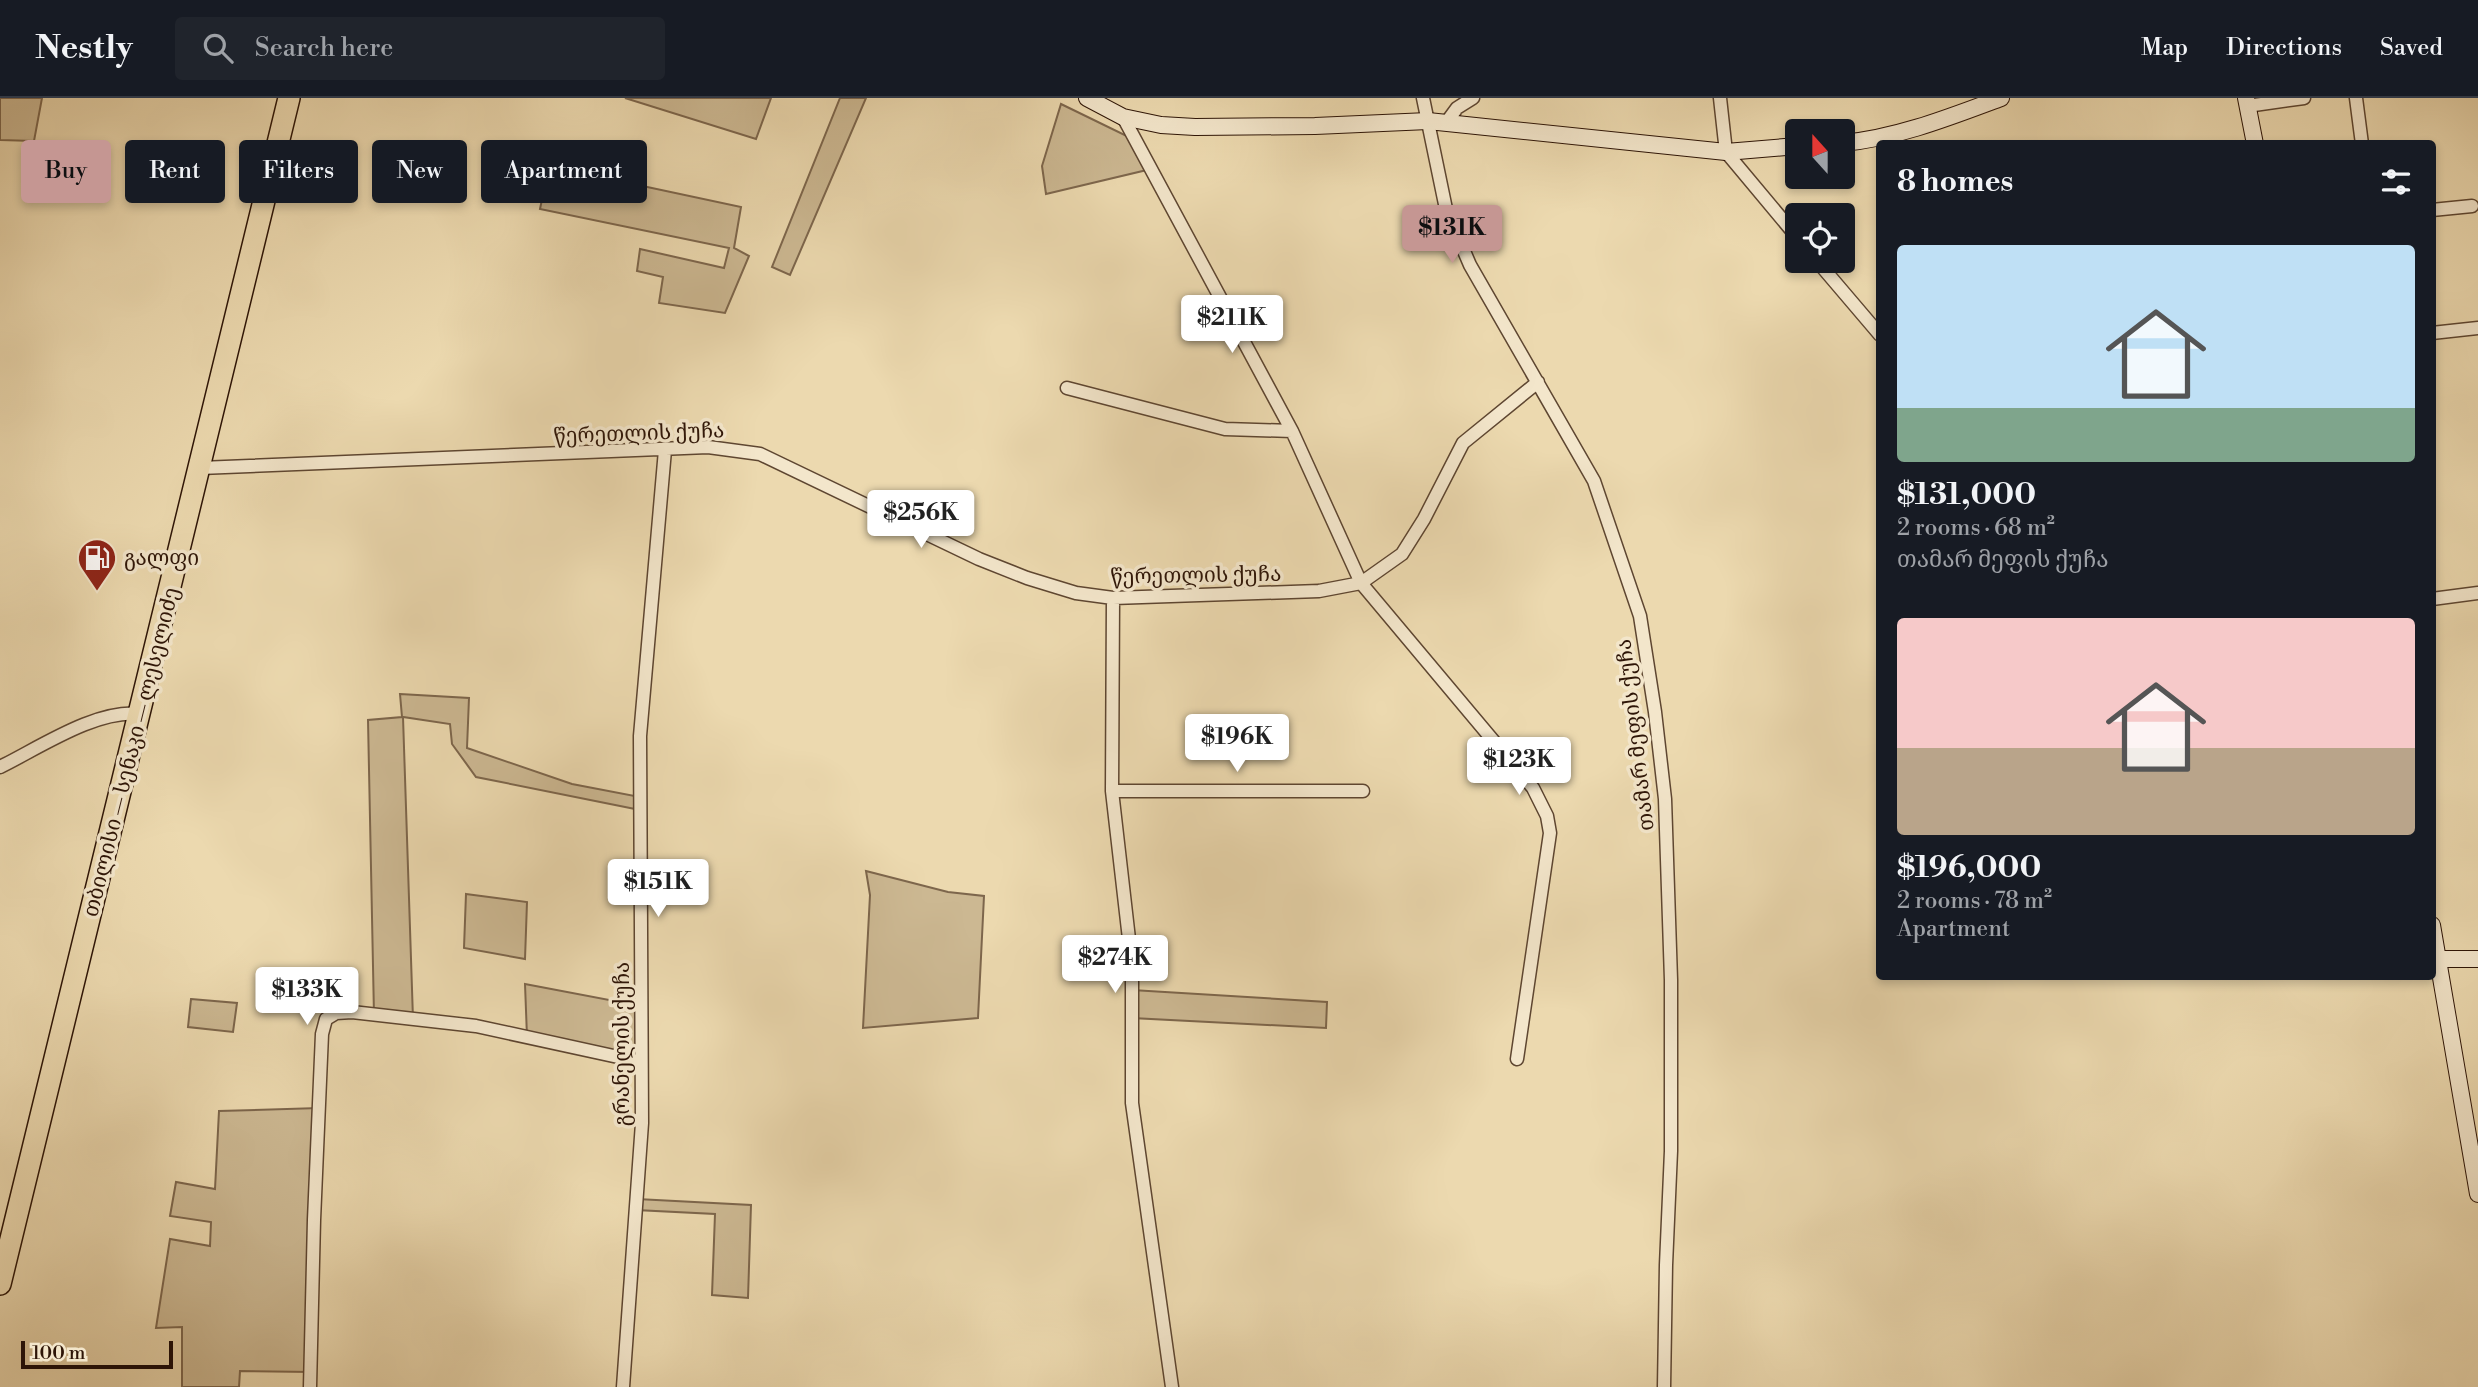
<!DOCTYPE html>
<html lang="en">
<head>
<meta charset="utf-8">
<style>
  :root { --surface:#171b24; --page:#20242c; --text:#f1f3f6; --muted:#9ea1a6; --line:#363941; --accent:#c59692 }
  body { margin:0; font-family:"Libre Bodoni","Noto Serif Georgian",serif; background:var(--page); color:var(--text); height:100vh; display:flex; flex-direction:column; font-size:26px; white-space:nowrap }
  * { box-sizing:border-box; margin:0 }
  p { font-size:23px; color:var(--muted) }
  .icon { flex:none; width:38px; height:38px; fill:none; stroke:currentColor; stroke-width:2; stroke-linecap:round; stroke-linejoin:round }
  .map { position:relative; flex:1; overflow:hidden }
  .side { position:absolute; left:1876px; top:42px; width:560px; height:840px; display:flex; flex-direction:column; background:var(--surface); border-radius:7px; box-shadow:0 4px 10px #0003 }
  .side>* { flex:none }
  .top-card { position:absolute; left:21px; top:42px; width:665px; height:63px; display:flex; gap:14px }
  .needle { width:46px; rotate:339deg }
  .tools { position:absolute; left:1785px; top:21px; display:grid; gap:14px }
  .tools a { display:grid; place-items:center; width:70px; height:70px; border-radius:7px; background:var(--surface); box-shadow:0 4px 10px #0003; font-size:35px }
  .scale { position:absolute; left:21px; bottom:18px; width:152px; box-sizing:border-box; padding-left:7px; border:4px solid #2e1507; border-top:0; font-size:19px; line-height:24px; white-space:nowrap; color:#2e1507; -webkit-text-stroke:5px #f3e6cb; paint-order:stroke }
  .price { position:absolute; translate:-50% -60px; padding:0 16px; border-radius:7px; background:#fff; color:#222; font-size:23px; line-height:46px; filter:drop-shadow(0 2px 4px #0008) }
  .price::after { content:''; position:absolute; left:50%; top:42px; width:21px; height:16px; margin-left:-10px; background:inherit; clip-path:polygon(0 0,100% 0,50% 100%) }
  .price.on { background:var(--accent); color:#111 }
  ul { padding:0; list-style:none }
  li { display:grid; align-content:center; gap:14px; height:371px; padding:0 21px }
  li span { display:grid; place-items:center; height:217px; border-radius:7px; color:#555 }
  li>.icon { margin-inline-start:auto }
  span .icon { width:126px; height:126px; fill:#fffc; stroke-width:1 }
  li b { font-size:30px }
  h2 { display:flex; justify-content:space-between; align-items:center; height:84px; padding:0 21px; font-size:30px }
  .chip { padding:0 24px; border-radius:7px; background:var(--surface); box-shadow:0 4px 10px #0003; font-size:24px; line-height:63px }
  .chip.on { background:var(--accent); color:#111 }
  header { display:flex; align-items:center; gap:42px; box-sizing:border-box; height:98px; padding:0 35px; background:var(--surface); border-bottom:2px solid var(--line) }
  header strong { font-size:33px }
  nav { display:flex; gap:38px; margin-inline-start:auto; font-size:24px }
  .search { width:490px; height:63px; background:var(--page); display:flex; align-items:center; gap:18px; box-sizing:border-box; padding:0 24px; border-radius:7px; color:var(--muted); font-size:26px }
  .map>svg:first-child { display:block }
  .green { fill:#ccb892; stroke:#7d664c; stroke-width:2 }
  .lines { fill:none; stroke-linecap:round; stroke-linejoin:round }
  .street-casing { stroke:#5e4631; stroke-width:15 }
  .secondary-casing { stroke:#2e1507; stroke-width:18 }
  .highway-casing { stroke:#2e1507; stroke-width:24 }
  .street { stroke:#f3e6cb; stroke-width:12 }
  .secondary { stroke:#f3e6cb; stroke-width:16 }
  .highway { stroke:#ecd9af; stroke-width:21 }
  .labels { text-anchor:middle; stroke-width:7; stroke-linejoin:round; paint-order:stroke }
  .street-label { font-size:21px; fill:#2e1507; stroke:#f3e6cb }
  .poi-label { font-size:21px; fill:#2e1507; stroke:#f3e6cb; text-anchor:start }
</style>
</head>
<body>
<header>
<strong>Nestly</strong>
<div class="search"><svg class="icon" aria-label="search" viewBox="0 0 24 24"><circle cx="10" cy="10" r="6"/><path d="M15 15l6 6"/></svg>Search here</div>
<nav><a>Map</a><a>Directions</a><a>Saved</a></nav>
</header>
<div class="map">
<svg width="2478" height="1289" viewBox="0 0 2478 1289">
  <rect width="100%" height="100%" fill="#ecd9af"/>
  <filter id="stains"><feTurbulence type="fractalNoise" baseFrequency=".00286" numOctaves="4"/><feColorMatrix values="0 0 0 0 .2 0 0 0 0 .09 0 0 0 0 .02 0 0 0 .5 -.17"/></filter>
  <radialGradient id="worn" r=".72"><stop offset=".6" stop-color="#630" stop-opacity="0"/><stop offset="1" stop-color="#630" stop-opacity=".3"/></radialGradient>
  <path class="green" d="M0,0H42L34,43L0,42Z
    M625,0H771L756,41Z
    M840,0H866L790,177L772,169Z
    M1061,6L1135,42L1151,71L1046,96L1042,68Z
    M549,68L741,109L734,150L749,158L725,215L659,205L663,179L637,173L640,151L724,170L729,150L540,111Z
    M400,596L469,600L467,650L572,686L640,699V712L476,679L452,646L450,626L403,619L413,921L374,917L368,622L402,619Z
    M866,773L948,794L984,798L978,920L863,930L870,797Z
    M466,796L527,804L525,861L464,850Z
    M525,886L641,908V964L527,939Z
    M1132,892L1327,904L1326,930L1132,920Z
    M191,901L237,905L233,934L188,929Z
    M319,1010L311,1274L240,1273L239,1289H182V1229L156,1230L170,1141L210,1148L211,1124L170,1118L176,1084L215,1091L219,1013Z
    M637,1101L751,1107L748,1200L712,1197L715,1116L636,1112Z"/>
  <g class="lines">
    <g class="street-casing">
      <path id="street" d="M1423,0L1446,111L1470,167L1594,383L1640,518L1655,614L1665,701L1671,882V1053L1666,1167L1664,1289
        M1720,0L1726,54L1797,139
        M2356,0L2362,46
        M2247,8L2304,0
        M1123,19L1292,333L1361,485L1533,690L1547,718L1550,735L1517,961
        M1446,25L1457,10L1473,0
        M2432,112L2472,108
        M1817,163L1880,237
        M2432,235L2478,230
        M1067,290L1225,331L1292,333
        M200,370L708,349L760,356L979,461L1027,480L1076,495L1113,500L1319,493L1361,485L1402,456L1424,421L1463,345L1538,284
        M1113,500L1112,693L1132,867V1005L1172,1289
        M2432,501L2478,495
        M0,669C39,650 96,611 140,616
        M1112,693H1363
        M310,1289L314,1122L322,936L326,921L336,915L352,914L476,928L641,964
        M623,1289L642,1025L640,638L665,352"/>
    </g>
    <g class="secondary-casing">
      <path id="secondary" d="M1087,0L1123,19L1161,27L1195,29L1315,28L1428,23L1726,54L1797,48
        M2246,0L2255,46
        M1843,45C1897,40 1950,19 2001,0
        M2432,827L2478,1096
        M2439,861H2478"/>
    </g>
    <g class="highway-casing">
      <path id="highway" d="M0,1186L289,0"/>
    </g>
    <use href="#street" class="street"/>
    <use href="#secondary" class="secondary"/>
    <use href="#highway" class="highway"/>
  </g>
  <defs>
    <g id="fuel-pin" transform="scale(2.0125)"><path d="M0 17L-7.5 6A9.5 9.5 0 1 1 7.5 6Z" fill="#8f2418" stroke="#f3e6cb"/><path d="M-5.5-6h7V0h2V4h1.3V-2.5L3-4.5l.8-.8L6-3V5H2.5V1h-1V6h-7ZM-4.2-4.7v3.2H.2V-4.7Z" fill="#fff"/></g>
  </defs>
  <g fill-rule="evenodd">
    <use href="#fuel-pin" x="97" y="460"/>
  </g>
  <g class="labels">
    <g class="street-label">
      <text transform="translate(639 335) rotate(-2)" y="7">წერეთლის ქუჩა</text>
      <text transform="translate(1196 477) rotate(-1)" y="7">წერეთლის ქუჩა</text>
      <text transform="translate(1635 637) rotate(-97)" y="7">თამარ მეფის ქუჩა</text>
      <text transform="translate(131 654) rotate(-76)" y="7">თბილისი — სენაკი — ლესელიძე</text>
      <text transform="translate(622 946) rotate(-90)" y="7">გრანელის ქუჩა</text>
    </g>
    <g class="poi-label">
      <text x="124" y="467">გალფი</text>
    </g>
  </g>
  <rect width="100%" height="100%" filter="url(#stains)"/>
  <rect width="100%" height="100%" fill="url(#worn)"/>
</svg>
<div class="tools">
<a><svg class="needle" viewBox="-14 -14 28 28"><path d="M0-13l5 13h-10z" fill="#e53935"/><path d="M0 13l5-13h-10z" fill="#9ea1a6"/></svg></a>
<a><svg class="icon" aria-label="locate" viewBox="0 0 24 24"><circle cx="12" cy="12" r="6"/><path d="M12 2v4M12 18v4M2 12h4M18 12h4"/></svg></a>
</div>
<div class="scale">100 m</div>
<b class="price on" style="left:1452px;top:167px">$131K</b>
<b class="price" style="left:1232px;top:257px">$211K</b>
<b class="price" style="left:921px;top:452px">$256K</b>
<b class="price" style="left:1237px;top:676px">$196K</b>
<b class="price" style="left:1519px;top:699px">$123K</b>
<b class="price" style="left:658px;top:821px">$151K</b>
<b class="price" style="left:1115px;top:897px">$274K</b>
<b class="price" style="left:307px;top:929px">$133K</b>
<div class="top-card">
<a class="chip on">Buy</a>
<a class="chip">Rent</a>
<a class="chip">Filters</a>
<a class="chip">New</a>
<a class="chip">Apartment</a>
</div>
<section class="side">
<h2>8 homes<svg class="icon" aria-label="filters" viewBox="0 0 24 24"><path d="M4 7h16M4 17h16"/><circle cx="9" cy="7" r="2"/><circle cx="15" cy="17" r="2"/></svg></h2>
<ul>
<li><span style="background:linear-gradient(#bfe0f5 75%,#7fa58c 0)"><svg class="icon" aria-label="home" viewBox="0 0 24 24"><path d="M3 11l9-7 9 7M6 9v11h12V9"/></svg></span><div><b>$131,000</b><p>2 rooms · 68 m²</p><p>თამარ მეფის ქუჩა</p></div></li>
<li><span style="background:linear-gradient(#f6c9c9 60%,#b9a48a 0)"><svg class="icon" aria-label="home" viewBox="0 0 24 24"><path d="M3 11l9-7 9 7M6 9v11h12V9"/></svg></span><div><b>$196,000</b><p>2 rooms · 78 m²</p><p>Apartment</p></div></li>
</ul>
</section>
</div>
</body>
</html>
